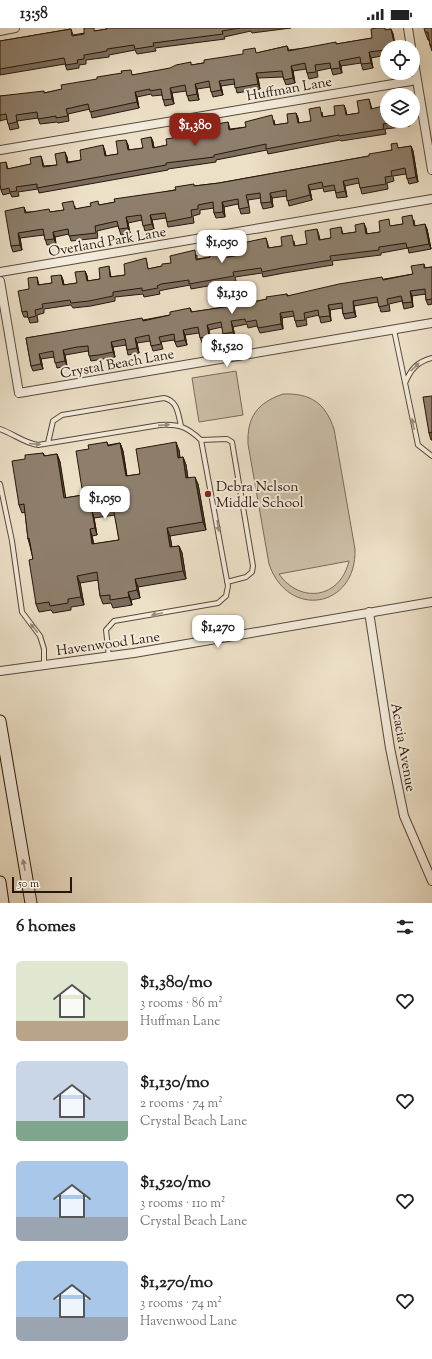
<!DOCTYPE html>
<html lang="en">
<head>
<meta charset="utf-8">
<style>
  :root { --surface:#fff; --page:#f6f6f6; --text:#222; --muted:#767676; --accent:#8f2418 }
  body { margin:0; font-family:"Sorts Mill Goudy",serif; background:var(--page); color:var(--text); height:100vh; display:flex; flex-direction:column; font-size:15px; white-space:nowrap }
  * { box-sizing:border-box; margin:0 }
  p { font-size:13px; color:var(--muted) }
  .icon { flex:none; width:22px; height:22px; fill:none; stroke:currentColor; stroke-width:2; stroke-linecap:round; stroke-linejoin:round }
  .map { position:relative; height:875px; overflow:hidden }
  .sheet { display:flex; flex-direction:column; background:var(--surface); flex:1 }
  .sheet>* { flex:none }
  .tools { position:absolute; left:380px; top:12px; display:grid; gap:8px }
  .tools a { display:grid; place-items:center; width:40px; height:40px; border-radius:50%; background:var(--surface); box-shadow:0 4px 16px #0002; font-size:20px }
  .scale { position:absolute; left:12px; bottom:10px; width:60px; box-sizing:border-box; padding-left:4px; border:2px solid #28160a; border-top:0; font-size:11px; line-height:14px; white-space:nowrap; color:#28160a; -webkit-text-stroke:3px #f3ebdb; paint-order:stroke }
  .price { position:absolute; translate:-50% -34px; padding:0 9px; border-radius:8px; background:#fff; color:#222; font-size:13px; line-height:26px; filter:drop-shadow(0 1px 2px #0008) }
  .price::after { content:''; position:absolute; left:50%; top:24px; width:12px; height:9px; margin-left:-6px; background:inherit; clip-path:polygon(0 0,100% 0,50% 100%) }
  .price.current { background:var(--accent); color:#fff }
  ul { padding:0; list-style:none }
  li { display:flex; align-items:center; gap:12px; height:100px; padding:0 16px }
  li span { display:grid; place-items:center; flex:none; width:112px; height:80px; border-radius:6px; color:#555 }
  li>.icon { margin-inline-start:auto }
  span .icon { width:48px; height:48px; fill:#fffc; stroke-width:1 }
  li b { font-size:17px }
  h2 { display:flex; justify-content:space-between; align-items:center; height:48px; padding:0 16px; font-size:17px }
  .status { display:flex; justify-content:space-between; align-items:center; height:28px; padding:0 20px; background:var(--surface); direction:ltr }
  .status svg { height:11px; fill:currentColor }
  .map>svg:first-child { display:block }
  .green { fill:#cbbea7; stroke:#7a6a58; fill-rule:evenodd }
  .lines { fill:none; stroke-linecap:round; stroke-linejoin:round }
  .lane-casing { stroke:#594839; stroke-width:6 }
  .street-casing { stroke:#594839; stroke-width:10 }
  .secondary-casing { stroke:#28160a; stroke-width:13 }
  .lane { stroke:#f3ebdb; stroke-width:4 }
  .street { stroke:#f3ebdb; stroke-width:8 }
  .secondary { stroke:#f3ebdb; stroke-width:11 }
  .wall { fill:#7a6d5d; stroke:#28160a; fill-rule:evenodd }
  .shaded-wall { fill:#63594c; stroke:#28160a }
  .building { fill:#8e7f6c; stroke:#28160a; fill-rule:evenodd }
  .oneway { fill:#988b7d }
  .poi-dot { fill:#8f2418; stroke:#f3ebdb; stroke-width:1.5 }
  .labels { text-anchor:middle; stroke-width:4; stroke-linejoin:round; paint-order:stroke }
  .street-label { font-size:14px; fill:#28160a; stroke:#f3ebdb }
  .poi-label { font-size:14px; fill:#28160a; stroke:#f3ebdb; text-anchor:start }
</style>
</head>
<body>
<div class="status"><b>13:58</b><svg viewBox="0 0 49 12"><path d="M0 12V9h3v3zM5 12V6h3v6zM10 12V3h3v9zM15 12V0h3v12zM26 1h20v11H26zM47 4h2v5h-2z"/></svg></div>
<div class="map">
<svg width="432" height="875" viewBox="0 0 432 875">
  <rect width="100%" height="100%" fill="#ece0c7"/>
  <filter id="stains"><feTurbulence type="fractalNoise" baseFrequency=".005" numOctaves="4"/><feColorMatrix values="0 0 0 0 .2 0 0 0 0 .09 0 0 0 0 .02 0 0 0 .5 -.17"/></filter>
  <radialGradient id="worn" r=".72"><stop offset=".6" stop-color="#630" stop-opacity="0"/><stop offset="1" stop-color="#630" stop-opacity=".3"/></radialGradient>
  <path class="green" d="M236,343L243,387L199,394L192,350Z
    M283,366C311,365 325,375 334,401L355,521C357,580 288,592 269,536L248,416C247,389 257,375 283,366ZM349,533C340,571 300,576 279,546Z"/>
  <g class="lines">
    <g class="lane-casing">
      <path id="lane" d="M394,302L418,417L432,428
        M405,355C411,341 417,334 432,330
        M0,401C14,406 24,415 38,417L160,397C180,396 187,399 201,412L228,558L226,568L218,575L114,593L106,602L109,629
        M201,412L227,411L232,414L253,538L252,544L246,549L227,554
        M48,415L53,393L62,387L164,370C178,373 178,386 181,398
        M0,456L12,513L22,584L40,608L44,621V636"/>
    </g>
    <g class="street-casing">
      <path id="street" d="M408,0L411,19
        M0,3L15,0
        M413,28L432,142
        M0,122L417,52
        M0,244L432,171
        M0,253L19,365L432,295
        M369,584L390,720L404,788L432,853
        M0,643L134,625L432,574"/>
    </g>
    <g class="secondary-casing">
      <path id="secondary" d="M0,693L31,875
        M0,854L3,875"/>
    </g>
    <use href="#lane" class="lane"/>
    <use href="#street" class="street"/>
    <use href="#secondary" class="secondary"/>
  </g>
  <path class="wall" d="M106,0H291L252,5L251,3L224,9L225,11L155,20L156,23L137,26L135,22L109,27V29L86,32V36L79,37V40L67,42L65,36L0,47V13L71,1L73,7L107,1Z
    M432,0V23L430,17L429,12H428L425,4Z
    M391,1L393,6L386,27L371,30L373,40L363,42L361,35L341,38L342,45L333,47L331,40L317,43L318,49L309,51L306,41L293,43L295,55L286,57L283,49L258,50L260,61L237,65L235,56L221,58L223,67L213,69L210,59L197,61L199,72L189,73L186,63L172,65L174,76L165,78L162,67L152,68L151,66L137,69L139,80L92,90L90,81L68,86L69,93L58,95L57,94L40,96L38,90L17,93L19,100L10,102L7,91L0,93V68L44,65L133,47L192,37L257,25L287,18L289,22L337,16L372,10L386,2Z
    M369,71L372,81L387,93H409L410,98L385,101L386,106L341,113L340,112L268,126L267,122L216,132V134L168,141V142L39,165L38,161L18,164L19,168L12,169L10,165L3,167L1,162L6,134L8,141L31,136L41,128L44,138L57,137L67,129L68,134L81,132L105,123L106,128L118,126L128,117L129,122L143,120L151,109L153,114L154,120L167,117L200,105V110L216,108L218,104L228,94L230,101L246,99L274,92L275,97L288,95L296,85L298,90L299,95L311,93L322,84L323,89L335,87L344,77L346,82L347,87L359,85Z
    M411,118L413,123L418,154L409,156L406,146L393,148L394,153L387,155L388,161L362,166L359,155L345,158L347,169L337,170L335,162L324,164L323,160L310,162L312,172L289,178L287,168L272,170L273,179L263,181L261,175V170L248,172L250,185L241,186L238,176L224,179L225,189L216,190L214,185V180L200,182V186L193,188L194,195L168,199L166,190L152,192L154,201L145,203L142,192L128,195L130,205L121,207L118,198L97,203L98,210L71,213L69,206L55,209L56,216L47,217L44,207L20,210L22,222L13,224L11,218L24,179L26,184H51L64,182L75,178V181L100,177L194,158L219,155L369,128L399,120Z
    M414,192L415,198L427,201L431,221L409,225L408,220L381,225V227L332,233L333,237L284,245L263,249L262,245L235,249L236,253L191,261L190,257L163,262L159,263L160,266L144,269L143,266L115,269V273L91,278L73,280L71,277L44,281V285L37,287L38,294L30,295L28,289H24L22,284L29,261L37,249L39,257L52,255L61,247L63,252L64,257L77,255L85,243L87,248L88,253L100,251L109,238L111,249L125,247L146,230L148,241L162,238L171,235L197,227V231L210,229L219,220L221,225L222,230L235,228L266,210L269,220L282,218L294,213L295,218L307,216L317,201L319,207L320,212L331,210L341,199L343,206L356,204L366,200L367,206L380,204L391,198L403,196Z
    M424,236L425,240L432,239V276L428,277L426,272V266L412,268L413,279L404,281L402,273L389,276L390,283L381,284L378,274L354,278L356,289L345,291L343,286L342,280L330,282L331,293L321,295L319,287L306,290L307,297L297,299L294,288L282,290L283,301L260,305L257,298L248,300L247,296L233,299L235,309L225,311L223,306L222,299L209,302L211,313L202,315L199,305L185,307L187,317L177,319L174,312L161,314L163,321L153,323L150,313L137,315L139,325L128,327L126,317L113,319L115,329L91,333L88,323L65,327L67,338L57,340L54,329L41,331L43,341L33,343L31,338L26,310L143,292L170,287L190,280L192,284L239,277L267,271L287,266L288,268L413,246Z
    M432,368V412H431L429,405Z
    M107,414L108,417L120,415L123,423L127,448L140,446L179,422L180,430L183,429L186,437L188,450L198,456L206,502L170,508L172,519L179,518L182,525L186,551L138,559L140,570L131,572L132,577L113,580L111,575L103,576L100,568L98,552L80,555L84,577L71,579V582L53,585L51,582L39,584L36,576L33,531L30,518L28,511L25,484L22,485L19,477L25,431L43,425L45,428L57,426L60,434L65,470L83,467L89,421ZM115,487L119,512L94,516L92,508L97,507L94,490Z"/>
  <path class="shaded-wall" d="M391,1L393,6L396,19H395Z
    M369,24L371,30L373,40L371,35Z
    M339,33L341,38L342,45L340,40Z
    M291,38L293,43L295,55L293,50Z
    M256,45L258,50L260,61L258,56Z
    M219,53L221,58L223,67L221,62Z
    M195,56L197,61L199,72L197,66Z
    M170,60L172,65L174,76L172,71Z
    M135,64L137,69L139,80L137,74Z
    M296,85L298,90L300,100L298,95Z
    M198,100L200,105L201,115L199,110Z
    M151,109L153,114L155,125L153,120Z
    M126,112L128,117L130,127L128,122Z
    M103,117L105,123L107,133L105,128Z
    M411,118L413,123L418,154L416,149Z
    M65,124L67,129L68,140L67,135Z
    M343,153L345,158L347,169L345,163Z
    M308,157L310,162L312,172L310,167Z
    M270,165L272,170L273,179L271,174Z
    M222,174L224,179L225,189L223,184Z
    M150,187L152,192L154,201L152,196Z
    M126,189L128,195L130,205L128,200Z
    M364,195L366,200L368,212L366,206Z
    M425,196L427,201L431,221L429,216Z
    M53,204L55,209L56,216L54,211Z
    M18,205L20,210L22,222L20,217Z
    M219,220L221,225L223,235L221,230Z
    M85,243L87,248L88,259L87,253Z
    M61,247L63,252L65,262L63,257Z
    M410,263L412,268L413,279L412,274Z
    M353,273L354,278L356,289L354,284Z
    M328,277L330,282L331,293L330,288Z
    M280,285L282,290L283,301L281,296Z
    M231,293L233,299L235,309L233,304Z
    M207,297L209,302L211,313L209,308Z
    M183,302L185,307L187,317L185,312Z
    M135,310L137,315L139,325L137,320Z
    M111,314L113,319L115,329L113,324Z
    M63,322L65,327L67,338L65,333Z
    M39,326L41,331L43,341L41,336Z
    M176,414L179,422L181,438L178,430Z
    M120,415L123,423L128,456L126,448Z
    M57,426L60,434L67,477L64,470Z
    M183,429L186,437L189,458L186,450Z
    M195,449L198,456L206,502L203,494Z
    M92,483L94,490L97,507L95,500Z
    M167,500L170,508L173,527L170,519Z
    M90,501L92,508L95,524L92,516Z
    M179,518L182,525L186,551L183,543Z
    M77,548L80,555L84,577L81,569Z
    M135,551L138,559L140,570L137,562Z
    M128,564L131,572L132,577L129,569Z"/>
  <path class="building" d="M84,0H94V3L107,1L106,0H240L222,3L223,6L153,15L154,18L135,21L134,17L107,21V23L84,27V31L77,32L78,35L66,37L64,30L0,41V13L71,1L72,8L84,6Z
    M377,0H385V2L391,1L395,19H387V32L385,22L369,24L371,35L361,36L360,29L339,33L340,40L331,41L330,35L315,37L316,44L307,45L305,35L291,38L293,50L284,52L282,43L256,45L258,56L235,60L234,51L219,53L221,62L211,64L209,53L195,56L197,66L187,68L185,57L170,60L172,71L163,72L161,61L150,63V61L135,64L137,74L90,84L88,76L66,81L68,88L56,90V88L38,91L37,84L16,87L17,94L8,96L6,86L0,87V68L44,63V65L62,61L61,57L97,51V49L122,45L121,43L131,42L132,47L170,40L176,37L191,34V37L204,35V32L243,26V22L255,20L256,25L287,18L288,23L336,14V16L372,10L371,1Z
    M424,0H432V17H430L428,4H425Z
    M369,71L371,81L387,77V93H404L383,96L384,101L339,108V107L266,121V116L214,127V129L166,135V137L37,160V156L16,159L17,163L10,164L9,160L1,162L0,156V135L6,134L7,141L31,136L30,130L41,128L43,139L57,137L55,126L65,124L67,135L81,132L80,122L103,117L105,128L118,126L116,113L126,112L128,122L143,120L141,111L151,109L153,120L167,117L166,111L173,110L172,104L198,100L199,110L216,108L215,105L218,104L217,96L228,94L229,102L246,99L245,94L272,87L274,97L288,95L287,86L296,85L298,95L311,93L309,81L320,79L322,89L335,87L334,78L344,77L346,87L359,85L357,73Z
    M397,115L398,120L411,118L416,149L407,151L405,140L391,143L392,148L385,149L386,156L360,160L358,150L343,153L345,163L336,165L334,157L323,159L322,154L308,157L310,167L287,173L286,162L270,165L271,174L261,175L260,165L246,167L249,179L239,181L238,171L222,174L223,184L214,185L213,174L198,177V181L191,182L192,189L167,194L165,185L150,187L152,196L143,198L141,187L126,189L128,200L119,201L117,193L95,198L96,205L69,208L68,201L53,204L54,211L45,212L43,201L18,205L20,217L11,218L5,183L24,179L25,185L49,181L50,184L64,182L62,175L73,173L75,181L91,178L90,175L98,173L99,177L115,174L114,171L176,162L175,159L194,156V158L219,155L369,128V126L392,122L391,116Z
    M412,187L414,198L425,196L429,216L407,220L406,215L379,219V222L330,228L331,232L282,240L262,244L261,240L233,244L234,248L189,256V252L161,256L157,258L158,260L142,263V260L113,264V268L89,273L71,275L70,272L42,276L43,280L35,282L36,288L28,290L27,283L22,284L18,263L29,261L28,250L37,249L38,257L52,255L51,248L61,247L63,257L77,255L75,244L85,243L87,253L100,251L99,240L109,238L110,249L125,247L124,236L146,230L148,241L162,238V236L171,235L170,228L195,222L196,232L210,229L209,221L219,220L221,230L235,228L233,217L266,210L268,220L282,218L281,209L292,207L294,218L307,216L305,203L317,201L319,212L331,210L330,201L341,199L342,206L356,204L355,197L364,195L366,206L380,204L379,193L389,191L390,198L403,196L402,189Z
    M424,236V240L432,239V271L426,272L425,261L410,263L412,274L403,275L401,268L387,271L388,277L379,279L377,269L353,273L354,284L343,286L342,275L328,277L330,288L319,289L318,282L304,285L305,292L295,293L293,283L280,285L281,296L258,300L256,292L246,294L245,291L231,293L233,304L223,306L221,294L207,297L209,308L200,310L198,299L183,302L185,312L175,314L174,306L159,309L161,316L151,318L149,307L135,310L137,320L127,322L125,311L111,314L113,324L99,327L89,328L88,318L77,319L63,322L65,333L55,335L53,323L39,326L41,336L31,338L26,310L119,294L142,290L143,293L170,287V284L190,280L191,284L239,277L267,271L266,269L287,266V268L339,256L382,249L383,252L413,246L411,238Z
    M432,368V404L429,405L423,369Z
    M107,414L108,418L120,415L126,448L140,446L136,421L176,414L178,430L183,429L186,450L195,449L203,494L167,500L170,519L179,518L183,543L135,551L137,562L128,564L129,569L110,572V567L100,568L97,544L77,548L81,569L68,571V575L50,578L49,574L36,576L29,532L33,531L29,510L28,511L24,476L19,477L12,433L25,431V427L43,425L44,428L57,426L64,470L83,467L76,423L89,421L88,417ZM113,479L119,512L92,516L90,501L95,500L92,483Z"/>
  <defs><path id="oneway-solid" d="M-6-.8H1V-3.2L6.5 0L1 3.2V.8H-6Z"/></defs>
  <g class="oneway">
    <use href="#oneway-solid" transform="translate(415 339) rotate(-44)"/>
    <use href="#oneway-solid" transform="translate(413 396) rotate(-101)"/>
    <use href="#oneway-solid" transform="translate(164 397) rotate(-4)"/>
    <use href="#oneway-solid" transform="translate(35 416) rotate(5)"/>
    <use href="#oneway-solid" transform="translate(218 498) rotate(80)"/>
    <use href="#oneway-solid" transform="translate(157 586) rotate(170)"/>
    <use href="#oneway-solid" transform="translate(34 600) rotate(-129)"/>
    <use href="#oneway-solid" transform="translate(24 837) rotate(-100)"/>
  </g>
  <circle class="poi-dot" cx="208" cy="466" r="4"/>
  <g class="labels">
    <g class="street-label">
      <text transform="translate(289 60) rotate(-10)" y="5">Huffman Lane</text>
      <text transform="translate(107 213) rotate(-10)" y="5">Overland Park Lane</text>
      <text transform="translate(117 335) rotate(-10)" y="5">Crystal Beach Lane</text>
      <text transform="translate(108 615) rotate(-8)" y="5">Havenwood Lane</text>
      <text transform="translate(404 719) rotate(80)" y="5">Acacia Avenue</text>
    </g>
    <g class="poi-label">
      <text x="216" y="463">Debra Nelson<tspan x="216" dy="16">Middle School</tspan></text>
    </g>
  </g>
  <rect width="100%" height="100%" filter="url(#stains)"/>
  <rect width="100%" height="100%" fill="url(#worn)"/>
</svg>
<div class="tools">
<a><svg class="icon" aria-label="locate" viewBox="0 0 24 24"><circle cx="12" cy="12" r="6"/><path d="M12 2v4M12 18v4M2 12h4M18 12h4"/></svg></a>
<a><svg class="icon" aria-label="layers" viewBox="0 0 24 24"><path d="M12 4l9 5-9 5-9-5zM3 14l9 5 9-5"/></svg></a>
</div>
<div class="scale">50 m</div>
<b class="price current" style="left:195px;top:119px">$1,380</b>
<b class="price" style="left:222px;top:236px">$1,050</b>
<b class="price" style="left:232px;top:287px">$1,130</b>
<b class="price" style="left:227px;top:340px">$1,520</b>
<b class="price" style="left:105px;top:492px">$1,050</b>
<b class="price" style="left:218px;top:621px">$1,270</b>
</div>
<section class="sheet">
<h2>6 homes<svg class="icon" aria-label="filters" viewBox="0 0 24 24"><path d="M4 7h16M4 17h16"/><circle cx="9" cy="7" r="2"/><circle cx="15" cy="17" r="2"/></svg></h2>
<ul>
<li><span style="background:linear-gradient(#dfe7d0 75%,#b9a48a 0)"><svg class="icon" aria-label="home" viewBox="0 0 24 24"><path d="M3 11l9-7 9 7M6 9v11h12V9"/></svg></span><div><b>$1,380/mo</b><p>3 rooms · 86 m²</p><p>Huffman Lane</p></div><svg class="icon" aria-label="heart" viewBox="0 0 24 24"><path d="M12 20l-8-8c-3-5 5-10 8-4 3-6 11-1 8 4z"/></svg></li>
<li><span style="background:linear-gradient(#c9d6e8 75%,#7fa58c 0)"><svg class="icon" aria-label="home" viewBox="0 0 24 24"><path d="M3 11l9-7 9 7M6 9v11h12V9"/></svg></span><div><b>$1,130/mo</b><p>2 rooms · 74 m²</p><p>Crystal Beach Lane</p></div><svg class="icon" aria-label="heart" viewBox="0 0 24 24"><path d="M12 20l-8-8c-3-5 5-10 8-4 3-6 11-1 8 4z"/></svg></li>
<li><span style="background:linear-gradient(#a9c7e8 70%,#9aa5b1 0)"><svg class="icon" aria-label="home" viewBox="0 0 24 24"><path d="M3 11l9-7 9 7M6 9v11h12V9"/></svg></span><div><b>$1,520/mo</b><p>3 rooms · 110 m²</p><p>Crystal Beach Lane</p></div><svg class="icon" aria-label="heart" viewBox="0 0 24 24"><path d="M12 20l-8-8c-3-5 5-10 8-4 3-6 11-1 8 4z"/></svg></li>
<li><span style="background:linear-gradient(#a9c7e8 70%,#9aa5b1 0)"><svg class="icon" aria-label="home" viewBox="0 0 24 24"><path d="M3 11l9-7 9 7M6 9v11h12V9"/></svg></span><div><b>$1,270/mo</b><p>3 rooms · 74 m²</p><p>Havenwood Lane</p></div><svg class="icon" aria-label="heart" viewBox="0 0 24 24"><path d="M12 20l-8-8c-3-5 5-10 8-4 3-6 11-1 8 4z"/></svg></li>
</ul>
</section>
</body>
</html>
